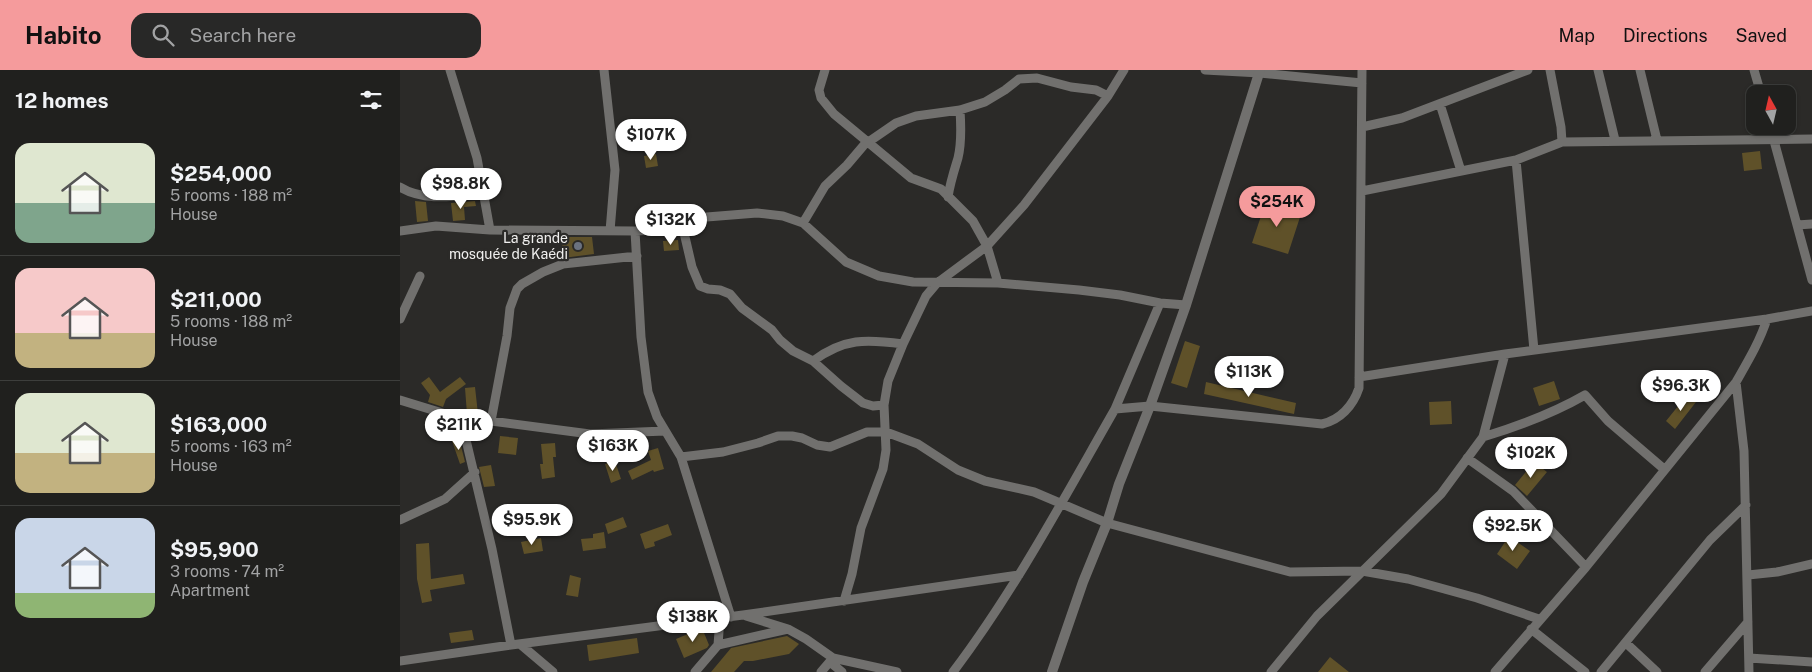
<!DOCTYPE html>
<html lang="en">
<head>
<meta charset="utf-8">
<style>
  :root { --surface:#20201e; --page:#282827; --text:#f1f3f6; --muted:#a2a3a4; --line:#3d3e3c; --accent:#f59b9c }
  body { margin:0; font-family:"Public Sans",sans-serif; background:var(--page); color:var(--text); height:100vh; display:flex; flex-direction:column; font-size:19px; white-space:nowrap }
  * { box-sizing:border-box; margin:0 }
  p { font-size:16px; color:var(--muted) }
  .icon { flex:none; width:28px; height:28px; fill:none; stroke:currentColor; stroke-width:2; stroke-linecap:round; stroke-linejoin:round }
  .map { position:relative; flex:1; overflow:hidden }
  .panel { display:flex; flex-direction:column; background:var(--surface); width:400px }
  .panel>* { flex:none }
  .needle { width:32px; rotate:352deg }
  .fabs { position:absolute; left:1346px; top:15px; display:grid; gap:10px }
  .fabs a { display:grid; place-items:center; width:50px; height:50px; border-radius:10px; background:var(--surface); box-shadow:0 1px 4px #0004,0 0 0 1px var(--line); font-size:25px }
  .price { position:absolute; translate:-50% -42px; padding:0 11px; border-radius:18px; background:#fff; color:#222; font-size:16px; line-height:32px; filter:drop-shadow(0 1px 2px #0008) }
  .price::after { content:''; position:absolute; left:50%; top:30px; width:15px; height:11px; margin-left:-8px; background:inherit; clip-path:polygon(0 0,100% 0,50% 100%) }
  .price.selected { background:var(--accent); color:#111 }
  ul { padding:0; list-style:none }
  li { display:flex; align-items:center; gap:15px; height:125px; padding:0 15px }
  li+li { border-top:1px solid var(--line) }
  li span { display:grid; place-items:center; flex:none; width:140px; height:100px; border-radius:15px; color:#555 }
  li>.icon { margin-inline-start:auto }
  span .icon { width:60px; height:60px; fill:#fffc; stroke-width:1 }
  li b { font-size:21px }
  h2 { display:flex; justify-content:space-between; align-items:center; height:60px; padding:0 15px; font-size:21px }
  header { display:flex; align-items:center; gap:30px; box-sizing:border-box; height:70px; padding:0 25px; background:var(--accent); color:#111 }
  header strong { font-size:24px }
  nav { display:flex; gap:28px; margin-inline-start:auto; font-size:18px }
  .search { width:350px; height:45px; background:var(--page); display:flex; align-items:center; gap:12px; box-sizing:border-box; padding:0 18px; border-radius:15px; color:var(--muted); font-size:19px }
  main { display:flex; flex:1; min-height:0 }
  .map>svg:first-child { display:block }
  .building { fill:#5f5129 }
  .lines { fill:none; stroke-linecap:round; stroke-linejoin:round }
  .minor { stroke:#71706e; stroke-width:9 }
  .tertiary { stroke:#71706e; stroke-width:10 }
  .worship-dot { fill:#6b7280; stroke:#2b2a28; stroke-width:2 }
  .labels { text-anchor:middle; stroke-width:4.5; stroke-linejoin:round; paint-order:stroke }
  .poi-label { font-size:14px; fill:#f0efee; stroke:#2b2a28; text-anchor:end }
</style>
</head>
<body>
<header>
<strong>Habito</strong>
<div class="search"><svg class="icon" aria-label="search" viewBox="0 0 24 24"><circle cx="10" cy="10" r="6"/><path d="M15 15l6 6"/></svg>Search here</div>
<nav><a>Map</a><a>Directions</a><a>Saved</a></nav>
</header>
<main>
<section class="panel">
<h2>12 homes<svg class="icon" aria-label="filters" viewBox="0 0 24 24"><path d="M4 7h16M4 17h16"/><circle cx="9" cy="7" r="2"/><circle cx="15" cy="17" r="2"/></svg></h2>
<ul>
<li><span style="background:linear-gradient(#dfe7d0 60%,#7fa58c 0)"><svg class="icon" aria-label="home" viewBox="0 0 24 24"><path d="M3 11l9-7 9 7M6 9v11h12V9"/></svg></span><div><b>$254,000</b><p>5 rooms · 188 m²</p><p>House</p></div></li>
<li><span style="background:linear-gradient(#f6c9c9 65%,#c2b280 0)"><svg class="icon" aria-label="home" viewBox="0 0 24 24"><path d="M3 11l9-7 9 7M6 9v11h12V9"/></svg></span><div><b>$211,000</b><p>5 rooms · 188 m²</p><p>House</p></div></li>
<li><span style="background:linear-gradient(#dfe7d0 60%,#c2b280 0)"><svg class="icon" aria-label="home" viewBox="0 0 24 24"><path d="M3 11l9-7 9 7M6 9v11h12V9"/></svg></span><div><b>$163,000</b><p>5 rooms · 163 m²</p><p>House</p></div></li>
<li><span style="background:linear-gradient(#c9d6e8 75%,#8fb573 0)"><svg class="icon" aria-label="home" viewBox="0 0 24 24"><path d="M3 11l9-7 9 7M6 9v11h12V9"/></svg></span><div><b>$95,900</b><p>3 rooms · 74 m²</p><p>Apartment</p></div></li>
</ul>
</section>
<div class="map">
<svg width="1412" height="602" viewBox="0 0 1412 602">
  <rect width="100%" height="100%" fill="#2b2a28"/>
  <path class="building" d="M1360,81L1362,99L1344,101L1342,83Z
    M256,84L258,96L246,98L244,86Z
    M15,131L26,132L28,151L17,152Z
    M75,131L76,136L64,137L65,150L53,151L51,133Z
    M875,133L893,139V141L901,144L888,184L852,173L865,134L874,136Z
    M162,167H192L194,184L163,188Z
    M278,170L279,180L264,181L263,171Z
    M785,271L800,276L787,318L771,313Z
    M29,307L40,322L60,307L66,314L46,329L43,337L28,332L30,325L21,313Z
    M1154,311L1160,329L1139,336L1133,318Z
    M806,312L896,333L894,344L804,324Z
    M75,317L78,344L69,345L67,344L65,318Z
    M1287,325L1296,332L1275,359L1266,351Z
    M1051,331L1052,354L1030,355L1029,332Z
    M100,366L118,368L116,385L98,383Z
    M59,368L65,392L60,394L52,371Z
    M155,373L156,387H153L155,407L142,409L140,394H143L141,374Z
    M258,378L264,399L254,402L253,400L232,410L228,401L251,390L248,381Z
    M215,391L221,409L211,413L205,394Z
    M1134,392L1147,402L1127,426L1115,415Z
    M91,395L95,416L84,417L79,397Z
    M223,447L227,457L208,464L205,454Z
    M268,454L272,465L254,472L255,476L245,479L240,464Z
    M204,462L206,478L183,481L181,469L193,468V464Z
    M1109,466L1130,481L1117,499L1097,484Z
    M141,468L143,481L124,484L121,472Z
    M29,473L31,509L63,504L65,514L30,520L32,531L22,533L17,509L16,474Z
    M170,505L181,508L178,527L166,525Z
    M302,558L309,575L307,578L284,588L276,569Z
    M72,560L74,570L51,573L49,563Z
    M387,566L399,574L389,584L353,591H344L334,602H311L331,578Z
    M237,568L239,583L189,591L187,575Z
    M930,587L949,602H918Z"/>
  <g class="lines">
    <path class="minor" d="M50,0L77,88L90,160
      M204,0L215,100L210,161
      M425,0L419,20L421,28L434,44L487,88L511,108L541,119L573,151L587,176L598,213
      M805,0L860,3L962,13
      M1150,0L1161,57L1162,72
      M1198,0L1215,70
      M1240,0L1257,70
      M1354,0L1361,24
      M1040,34L1061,101
      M1370,56L1412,210
      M962,57L1002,48L1128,0
      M1116,90L1134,280
      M0,117C24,132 56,126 83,124
      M962,121L1116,90L1162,72L1412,69
      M548,127C550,113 554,101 558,88C562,72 561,55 560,40
      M403,153L425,116L447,95L464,75L496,53L516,46L560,40L585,32L605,20L619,9L637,8L671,17L696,20L708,26
      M282,154L292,197L300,216L308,219L320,220L330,224L342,238L372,260L380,270L393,281L413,291L441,316L463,333L473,336L484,335
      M1397,155L1412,154
      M0,161L36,156L90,160L235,161L257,160L282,154L294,148L357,143L383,146L403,153L446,192L479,206L513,212L598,213L679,220L720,225L760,233L786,235
      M235,161L241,267L248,322L257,347L281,387L331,547
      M0,249L20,206
      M413,291C444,268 466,269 503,274
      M959,307L1105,284L1367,249L1412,241
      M1336,312L1344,381L1349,602
      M0,330L75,353L91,351L190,364L265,361
      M715,339L760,233
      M61,349L92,479L111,575
      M91,351L107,266L110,238L117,219L122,214L143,202L163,194L237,186
      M1083,367C1119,356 1152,344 1185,325L1208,351L1264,399
      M281,387L323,382L358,373L378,366H392L402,368L417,375L430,377L467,362H486L518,374L558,400L585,411L634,422L707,453L890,502L962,501L1008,509L1077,528L1139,549
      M1067,388L1113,421L1186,497
      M0,450L45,429L75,402
      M1348,505L1377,502L1412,494
      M444,531L452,504L461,458L483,399L486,380L484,335L488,311L503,274L526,226L537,213L587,176L624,135L708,26L724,0
      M346,546L388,559L406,569L433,588L497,602
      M1131,559L1185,602
      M1226,573L1257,602
      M120,574L153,602
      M318,575L388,559
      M1349,588L1412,592
      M0,591L111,575L343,545L619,505
      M430,592L442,602
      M295,602L318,575L320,548
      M421,602L433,588
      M553,602C615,520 664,428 715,339L750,336L922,354C940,350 953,336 959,318L962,0
      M871,602L917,546L1041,424L1083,367L1105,284
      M1095,602L1186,497L1336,312C1348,291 1360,271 1367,249
      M1201,602L1310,470L1346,435
      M1305,602L1348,552"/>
    <path class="tertiary" d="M652,602L683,512L707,453L719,414L750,336L786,235L860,0"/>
  </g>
  <circle class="worship-dot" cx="178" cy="176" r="5"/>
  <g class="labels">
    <g class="poi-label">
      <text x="168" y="173">La grande<tspan x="168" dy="16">mosquée de Kaédi</tspan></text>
    </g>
  </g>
</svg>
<div class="fabs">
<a><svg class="needle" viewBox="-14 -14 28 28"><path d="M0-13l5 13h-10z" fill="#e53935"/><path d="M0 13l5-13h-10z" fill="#a2a3a4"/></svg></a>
</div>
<b class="price" style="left:251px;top:91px">$107K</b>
<b class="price" style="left:61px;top:140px">$98.8K</b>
<b class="price selected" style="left:877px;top:158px">$254K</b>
<b class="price" style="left:271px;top:176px">$132K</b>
<b class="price" style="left:849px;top:328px">$113K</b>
<b class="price" style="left:1281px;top:342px">$96.3K</b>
<b class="price" style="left:59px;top:381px">$211K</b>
<b class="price" style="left:213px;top:402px">$163K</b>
<b class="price" style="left:1131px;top:409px">$102K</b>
<b class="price" style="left:132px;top:476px">$95.9K</b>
<b class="price" style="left:1113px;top:482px">$92.5K</b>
<b class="price" style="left:293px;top:573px">$138K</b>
</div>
</main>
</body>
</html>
